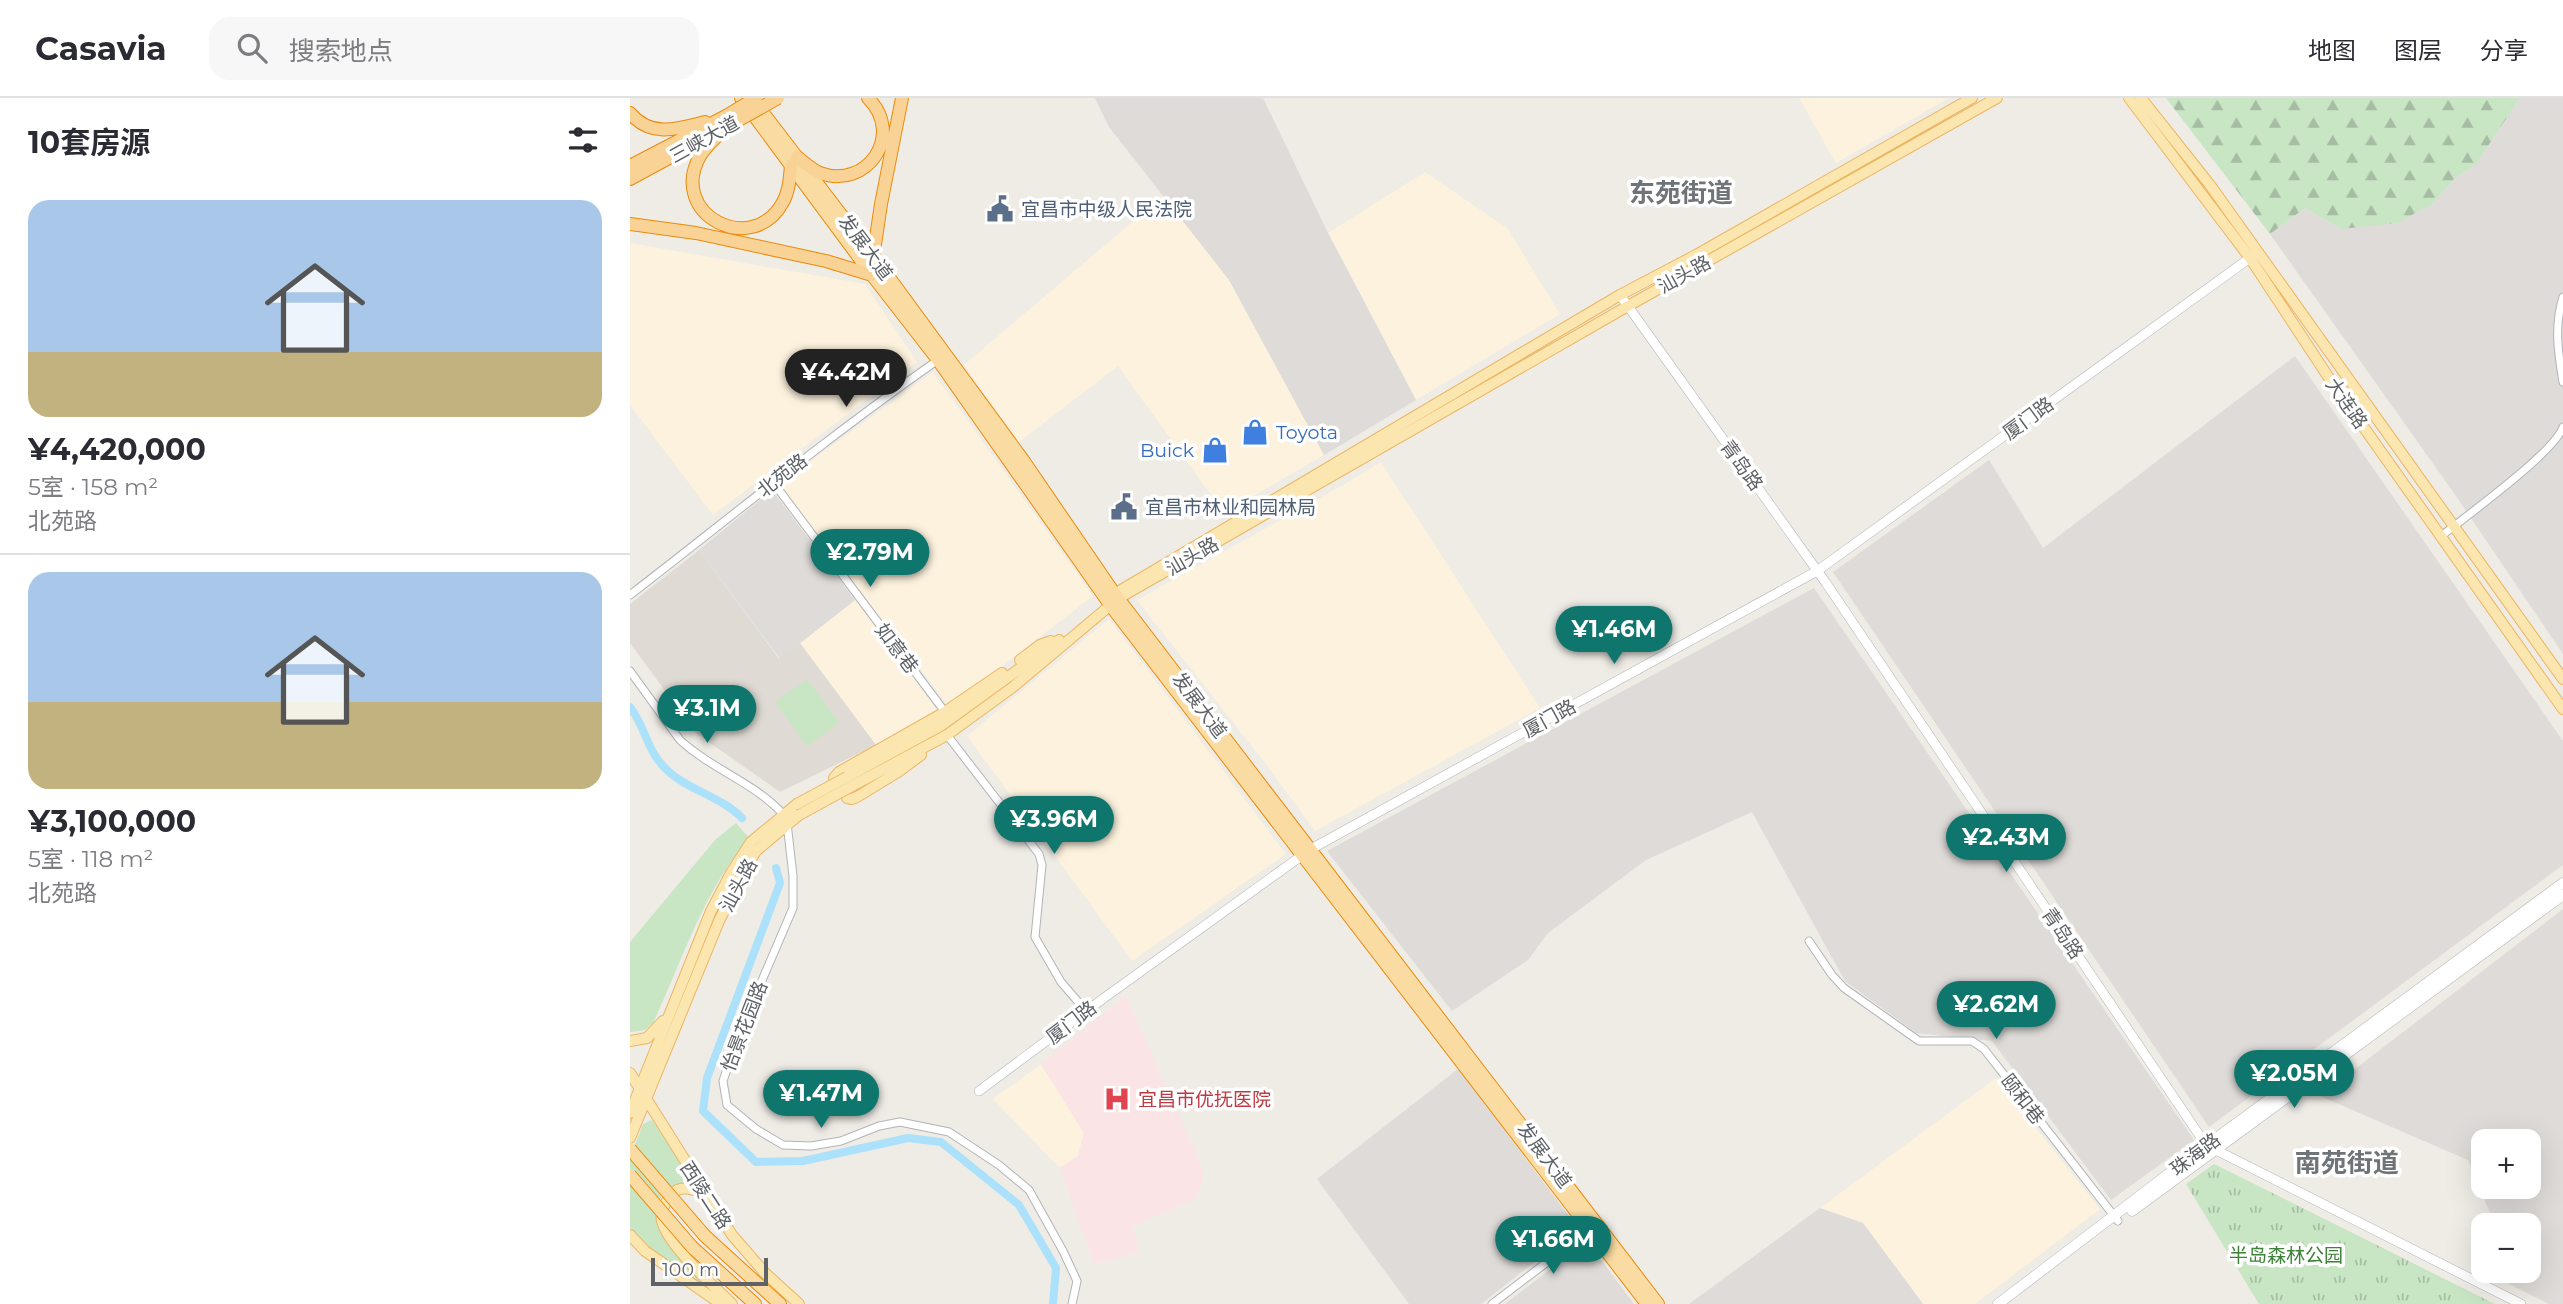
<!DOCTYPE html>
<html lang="zh">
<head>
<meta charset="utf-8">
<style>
  :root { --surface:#fff; --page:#f7f7f7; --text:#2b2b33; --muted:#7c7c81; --line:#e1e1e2; --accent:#0f766e }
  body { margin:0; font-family:Montserrat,"Noto Sans SC",sans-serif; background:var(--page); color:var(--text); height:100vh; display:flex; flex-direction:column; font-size:26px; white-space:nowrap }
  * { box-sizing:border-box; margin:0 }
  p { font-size:23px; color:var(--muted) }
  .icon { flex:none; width:38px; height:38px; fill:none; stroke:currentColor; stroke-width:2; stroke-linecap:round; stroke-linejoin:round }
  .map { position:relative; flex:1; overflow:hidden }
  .details { display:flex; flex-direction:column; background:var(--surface); width:630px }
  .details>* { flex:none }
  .buttons { position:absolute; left:1841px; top:1031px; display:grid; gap:14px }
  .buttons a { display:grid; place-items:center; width:70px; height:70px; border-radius:14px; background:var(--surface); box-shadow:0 7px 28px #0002; font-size:35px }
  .scale { position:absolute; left:21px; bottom:18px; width:117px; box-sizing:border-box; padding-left:7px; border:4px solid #5e6266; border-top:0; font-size:19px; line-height:24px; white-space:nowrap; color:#5e6266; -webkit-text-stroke:5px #fff; paint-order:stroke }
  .price { position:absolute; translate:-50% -60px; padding:0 16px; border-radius:24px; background:var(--accent); color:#fff; font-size:23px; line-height:46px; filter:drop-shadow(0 2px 4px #0008) }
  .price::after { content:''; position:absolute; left:50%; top:42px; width:21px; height:16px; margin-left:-10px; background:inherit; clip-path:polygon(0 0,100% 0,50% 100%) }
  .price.on { background:#222; color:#fff }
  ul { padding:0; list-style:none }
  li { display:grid; align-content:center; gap:14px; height:371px; padding:0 28px }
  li+li { border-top:2px solid var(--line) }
  li span { display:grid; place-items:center; height:217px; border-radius:21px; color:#555 }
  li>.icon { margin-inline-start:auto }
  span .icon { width:126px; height:126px; fill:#fffc; stroke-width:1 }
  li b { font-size:30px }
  h2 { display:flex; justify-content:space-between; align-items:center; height:84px; padding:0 28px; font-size:30px }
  header { display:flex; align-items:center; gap:42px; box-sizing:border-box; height:98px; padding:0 35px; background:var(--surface); border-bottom:2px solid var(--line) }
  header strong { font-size:33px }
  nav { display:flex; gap:38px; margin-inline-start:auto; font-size:24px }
  .search { width:490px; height:63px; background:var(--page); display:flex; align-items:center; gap:18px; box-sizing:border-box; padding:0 24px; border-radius:21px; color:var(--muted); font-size:26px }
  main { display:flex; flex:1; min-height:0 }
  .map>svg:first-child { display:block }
  .commercial { fill:#fcf2de }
  .industrial { fill:#dedbd8; fill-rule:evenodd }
  .education { fill:#dfdbd4 }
  .medical { fill:#fbe4e5 }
  .grass { fill:#c8e5c4 }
  .forest { fill:url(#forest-firs) }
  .park { fill:url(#park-tufts) }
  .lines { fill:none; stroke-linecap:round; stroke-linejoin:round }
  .canal { stroke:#abe1fb; stroke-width:8 }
  .minor-casing { stroke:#b1b4b8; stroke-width:9 }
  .tertiary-casing { stroke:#b1b4b8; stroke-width:10 }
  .secondary-casing { stroke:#b3b6ba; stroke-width:11 }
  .primary-casing { stroke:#ebb563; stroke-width:12 }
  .trunk-casing { stroke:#eb8a0b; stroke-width:14 }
  .motorway-casing { stroke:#eb8a0b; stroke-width:14 }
  .minor { stroke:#fff; stroke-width:7 }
  .tertiary { stroke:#fff; stroke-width:9 }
  .secondary { stroke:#fff; stroke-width:10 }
  .primary { stroke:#fbe6af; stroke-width:10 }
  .trunk { stroke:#fadca2; stroke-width:12 }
  .motorway { stroke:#f8d395; stroke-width:12 }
  .primary-bridge-casing { stroke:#ebb563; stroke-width:12; stroke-linecap:butt }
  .trunk-bridge-casing { stroke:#eb8a0b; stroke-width:14; stroke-linecap:butt }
  .motorway-bridge-casing { stroke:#eb8a0b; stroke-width:14; stroke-linecap:butt }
  .primary-bridge { stroke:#fbe6af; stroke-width:10 }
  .trunk-bridge { stroke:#fadca2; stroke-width:12 }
  .motorway-bridge { stroke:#f8d395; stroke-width:12 }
  .labels { text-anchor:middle; stroke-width:7; stroke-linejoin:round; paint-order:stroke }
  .street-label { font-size:19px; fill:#5e6266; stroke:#fff }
  .service-label { font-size:19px; fill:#4e5e75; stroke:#fff; text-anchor:start }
  .shop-label { font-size:19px; fill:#366cbe; stroke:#fff; text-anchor:start }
  .health-label { font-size:19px; fill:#be3a42; stroke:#fff; text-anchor:start }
  .park-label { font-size:19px; fill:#3e8239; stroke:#fff }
  .district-label { font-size:26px; font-weight:bold; fill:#6f7478; stroke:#fff }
</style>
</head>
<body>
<header>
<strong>Casavia</strong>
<div class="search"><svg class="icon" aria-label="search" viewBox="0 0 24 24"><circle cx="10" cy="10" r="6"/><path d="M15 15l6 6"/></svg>搜索地点</div>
<nav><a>地图</a><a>图层</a><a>分享</a></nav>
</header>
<main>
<section class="details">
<h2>10套房源<svg class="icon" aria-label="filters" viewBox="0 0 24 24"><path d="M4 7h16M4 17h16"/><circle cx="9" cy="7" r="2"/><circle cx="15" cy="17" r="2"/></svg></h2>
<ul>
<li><span style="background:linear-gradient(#a9c7e8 70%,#c2b280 0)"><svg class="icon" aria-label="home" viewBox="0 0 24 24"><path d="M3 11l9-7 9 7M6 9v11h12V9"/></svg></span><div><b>¥4,420,000</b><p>5室 · 158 m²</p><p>北苑路</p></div></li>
<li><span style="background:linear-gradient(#a9c7e8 60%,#c2b280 0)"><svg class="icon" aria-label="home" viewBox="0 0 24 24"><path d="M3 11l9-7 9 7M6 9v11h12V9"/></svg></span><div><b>¥3,100,000</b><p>5室 · 118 m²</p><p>北苑路</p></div></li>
</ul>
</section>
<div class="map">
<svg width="1933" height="1206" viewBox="0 0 1933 1206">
  <defs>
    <pattern id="forest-firs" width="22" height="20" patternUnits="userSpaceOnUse" patternTransform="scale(1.75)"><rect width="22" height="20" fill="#c8e5c4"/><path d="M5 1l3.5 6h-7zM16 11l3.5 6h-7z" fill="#a6bda3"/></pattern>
    <pattern id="park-tufts" width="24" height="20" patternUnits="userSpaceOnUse" patternTransform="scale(1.75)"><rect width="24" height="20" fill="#c8e5c4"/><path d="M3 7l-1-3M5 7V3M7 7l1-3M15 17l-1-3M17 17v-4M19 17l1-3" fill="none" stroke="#a6bda3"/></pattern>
  </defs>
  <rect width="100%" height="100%" fill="#efece6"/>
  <path class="commercial" d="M1169,0H1319L1206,65Z
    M795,74L877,130L930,216L786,302L698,135Z
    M534,97L599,182L694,357L594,415L488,268L389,344L334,267Z
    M0,145L235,186L287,264L83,417L0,307Z
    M303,274L463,498L319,609L149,386Z
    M751,364L910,610L685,733L635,665L507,502L713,387Z
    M225,502L307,612L246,647L170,545Z
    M479,521L656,756L502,863L337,638Z
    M411,966L454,1035L448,1058L430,1070L363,1001Z
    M1366,980L1470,1111L1345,1206H1293L1233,1125L1190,1110Z"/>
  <path class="industrial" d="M465,0H633L698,135L786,302L694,357L599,182L479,29Z
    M1890,0H1933V556L1826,398L1640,136L1675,110L1711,131L1802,106L1825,80L1846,66Z
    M1665,258L1933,643V767L1579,1029L1203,474L1359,362L1413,450Z
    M142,392L225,502L150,561L69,452Z
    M1184,490L1564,1042L1481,1102L1362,943L1286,935L1215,883L1122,714L1016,762L918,835L898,862L822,913L697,753Z
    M1933,811V1206H1919L1867,1180L1875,1173L1899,1172V1127H1865L1838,1062L1690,998ZM1853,1043H1899V1088H1853Z
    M828,971L948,1130L851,1206H779L687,1081Z
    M1190,1110L1233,1125L1293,1206H1059Z
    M957,1143L1004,1206H875Z"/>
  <path class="education" d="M69,452L149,561L170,545L246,647L150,694L66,635L0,545V506Z"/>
  <path class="medical" d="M496,898L574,1074L567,1100L503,1128L509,1154L464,1166L430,1070L448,1058L454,1035L411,966Z"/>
  <path class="grass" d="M177,581L209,625L177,648L145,604Z
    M106,725L119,740C73,794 53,861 23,925L15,932L0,934V844L85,742Z
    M22,1022L65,1086C48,1085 36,1086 29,1103C17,1136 53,1162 74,1184L70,1189L17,1151L0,1129V1060L13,1026Z"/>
  <path class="forest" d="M1536,0H1890L1846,66L1825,80L1802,106L1767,125L1711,131L1675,110L1640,136Z"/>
  <path class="park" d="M1584,1066L1865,1206H1629L1556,1086Z"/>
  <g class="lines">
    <path class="canal" d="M0,609C15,628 17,653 35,670C56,692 91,698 112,720
      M146,770L150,785L77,980L73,1013L126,1064L173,1063L278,1040L311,1044L389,1107L426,1170L423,1206"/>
    <g class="minor-casing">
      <path id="minor" d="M1933,199C1924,228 1928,254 1933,284
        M143,384L315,614
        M1810,439C1835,419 1925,354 1933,329
        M0,497C102,418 202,336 308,262
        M0,573L50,642C81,671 125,685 153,716
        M317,637L409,756L412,767L405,839L431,884L456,913
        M157,725L163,778V810L109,936L93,983L97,1007L126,1031L153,1047L181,1048L211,1043L249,1028L270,1024L319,1034L369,1067L399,1092L433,1153L447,1183L442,1206
        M1179,843L1202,877L1214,890L1289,943H1342L1354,951L1488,1123
        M862,1206L962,1130"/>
    </g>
    <g class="tertiary-casing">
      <path id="tertiary" d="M990,197L1196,485L1576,1047L1891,1206
        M349,993L474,900L681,751L1187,473L1624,157"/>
    </g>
    <g class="secondary-casing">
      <path id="secondary" d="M1502,1113L1933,797
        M1368,1206L1562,1058L1933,785"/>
    </g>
    <g class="primary-casing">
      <path id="primary" d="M1499,0L1620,160L1701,283L1933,611
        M1511,0L1580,87L1933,581
        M481,498L990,197L1066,157L1342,0
        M390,562L410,547L421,543
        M217,679L312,627L429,542
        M204,680L209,674L315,614L372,575
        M222,688L317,637L383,589L489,500L998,208L1367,0
        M217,700L222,701L227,699L268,674L291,657
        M0,943L17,940L33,923
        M0,975L102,1137L134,1174L169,1206
        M0,1015L81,813L101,775L121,744L167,706
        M0,1040L89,823L110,780L126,753L169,717
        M80,1098C67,1093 51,1084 40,1098C35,1105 30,1114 32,1123C38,1148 84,1188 102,1206
        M0,1137L15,1153L91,1206"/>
    </g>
    <g class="trunk-casing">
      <path id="trunk" d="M111,0L242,177L308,262L481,508L1017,1206
        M124,3L255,174L393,362L484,495L1028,1206
        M75,1138L150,1206
        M62,1149L125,1206"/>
    </g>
    <g class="motorway-casing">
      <path id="motorway" d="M0,15C21,40 48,31 75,24
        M100,27C89,36 77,46 70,58C37,117 123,160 153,104C159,93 160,80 161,67
        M167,59C174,64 182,72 190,75C237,92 275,37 238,0
        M0,68L96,18
        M0,81L83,36
        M0,126L66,135L196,163L242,177
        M243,160L251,106L272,0"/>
    </g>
    <use href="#minor" class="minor"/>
    <use href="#tertiary" class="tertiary"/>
    <use href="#secondary" class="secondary"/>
    <use href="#primary" class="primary"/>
    <use href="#trunk" class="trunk"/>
    <use href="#motorway" class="motorway"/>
    <g class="primary-bridge-casing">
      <path id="primary-bridge" d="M167,706L217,679
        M169,717L222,688"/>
    </g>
    <g class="trunk-bridge-casing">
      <path id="trunk-bridge" d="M0,1051L75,1138
        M0,1077L62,1149"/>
    </g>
    <g class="motorway-bridge-casing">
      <path id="motorway-bridge" d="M96,18L126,0
        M100,27L148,0"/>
    </g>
    <use href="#primary-bridge" class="primary-bridge"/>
    <use href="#trunk-bridge" class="trunk-bridge"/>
    <use href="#motorway-bridge" class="motorway-bridge"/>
  </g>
  <defs>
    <g id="civic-bare" transform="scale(2.1)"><path d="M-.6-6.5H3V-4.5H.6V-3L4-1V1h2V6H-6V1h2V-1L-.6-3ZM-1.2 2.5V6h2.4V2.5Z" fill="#5c6f8a" stroke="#fff" stroke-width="2.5" paint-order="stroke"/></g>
    <g id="shop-bare" transform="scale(2.1)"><path d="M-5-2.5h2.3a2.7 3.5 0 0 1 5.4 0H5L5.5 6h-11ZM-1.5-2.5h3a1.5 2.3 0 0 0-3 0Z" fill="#3f7fe0" stroke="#fff" stroke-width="2.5" paint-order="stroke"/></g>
    <g id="hospital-bare" transform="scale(2.1)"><path d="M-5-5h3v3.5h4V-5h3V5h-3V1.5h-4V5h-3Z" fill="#e0444e" stroke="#fff" stroke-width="2.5" paint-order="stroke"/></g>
  </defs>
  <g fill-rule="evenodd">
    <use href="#civic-bare" x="370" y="111"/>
    <use href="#shop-bare" x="625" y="334"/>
    <use href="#shop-bare" x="585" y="352"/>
    <use href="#civic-bare" x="494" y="409"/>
    <use href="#hospital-bare" x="487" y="1001"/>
  </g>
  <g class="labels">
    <g class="street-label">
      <text transform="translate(74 41) rotate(-29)" y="7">三峡大道</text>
      <text transform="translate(236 149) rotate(53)" y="7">发展大道</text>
      <text transform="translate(1054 176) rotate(-29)" y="7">汕头路</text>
      <text transform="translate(1717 305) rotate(55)" y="7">大连路</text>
      <text transform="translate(1398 320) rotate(-36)" y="7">厦门路</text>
      <text transform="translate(1112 367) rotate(54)" y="7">青岛路</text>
      <text transform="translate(152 377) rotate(-38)" y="7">北苑路</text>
      <text transform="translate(562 458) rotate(-30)" y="7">汕头路</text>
      <text transform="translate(267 550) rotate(53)" y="7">如意巷</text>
      <text transform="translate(570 607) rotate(53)" y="7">发展大道</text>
      <text transform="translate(919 620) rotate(-29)" y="7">厦门路</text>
      <text transform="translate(108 787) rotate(-62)" y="7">汕头路</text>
      <text transform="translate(1433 835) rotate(56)" y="7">青岛路</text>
      <text transform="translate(441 924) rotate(-37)" y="7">厦门路</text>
      <text transform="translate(114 928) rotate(-69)" y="7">怡景花园路</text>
      <text transform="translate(1393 1001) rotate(52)" y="7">颐和巷</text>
      <text transform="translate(1565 1056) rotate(-37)" y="7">珠海路</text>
      <text transform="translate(915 1057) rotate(53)" y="7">发展大道</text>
      <text transform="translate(76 1097) rotate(57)" y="7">西陵二路</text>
    </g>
    <g class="service-label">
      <text x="391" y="118">宜昌市中级人民法院</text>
      <text x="515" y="416">宜昌市林业和园林局</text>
    </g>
    <g class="shop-label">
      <text x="646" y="341">Toyota</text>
      <text x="564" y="359" text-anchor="end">Buick</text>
    </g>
    <g class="health-label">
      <text x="508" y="1008">宜昌市优抚医院</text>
    </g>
    <g class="park-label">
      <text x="1656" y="1164">半岛森林公园</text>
    </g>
    <g class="district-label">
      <text x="1051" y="104">东苑街道</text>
      <text x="1717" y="1074">南苑街道</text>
    </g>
  </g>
</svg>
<div class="buttons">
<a>+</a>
<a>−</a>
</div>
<div class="scale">100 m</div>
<b class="price on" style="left:216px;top:311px">¥4.42M</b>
<b class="price" style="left:240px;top:491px">¥2.79M</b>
<b class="price" style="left:984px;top:568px">¥1.46M</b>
<b class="price" style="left:77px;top:647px">¥3.1M</b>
<b class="price" style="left:424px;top:758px">¥3.96M</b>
<b class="price" style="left:1376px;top:776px">¥2.43M</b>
<b class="price" style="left:1366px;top:943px">¥2.62M</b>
<b class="price" style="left:1664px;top:1012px">¥2.05M</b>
<b class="price" style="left:191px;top:1032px">¥1.47M</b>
<b class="price" style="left:923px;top:1178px">¥1.66M</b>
</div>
</main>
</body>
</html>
